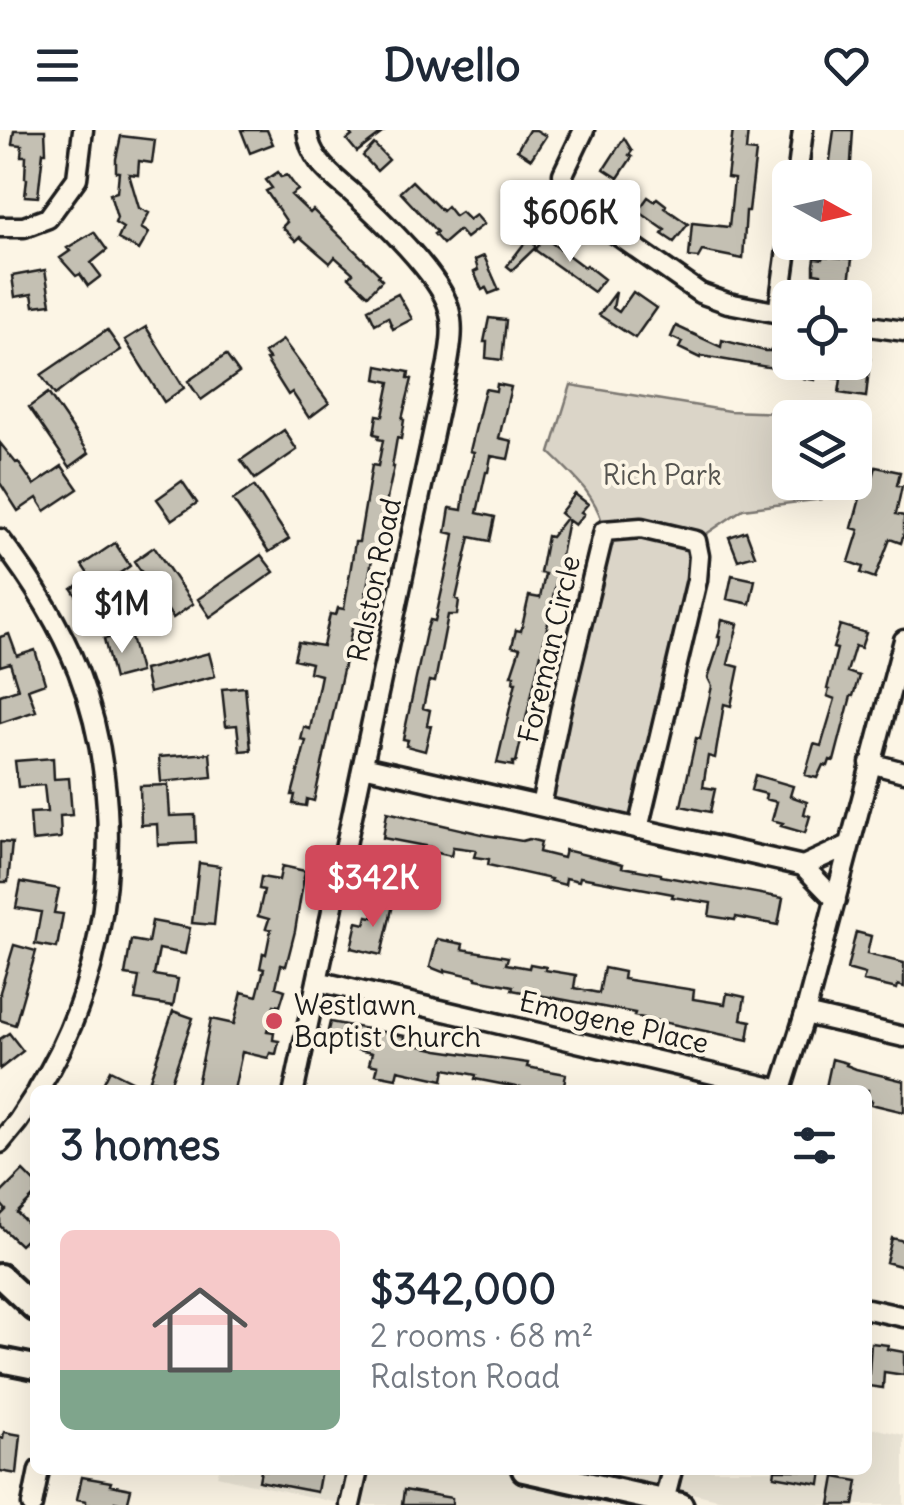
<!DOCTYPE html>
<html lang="en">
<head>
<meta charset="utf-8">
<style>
  :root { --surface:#fff; --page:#f2f2f3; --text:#1f2937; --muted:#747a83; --accent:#d1495b }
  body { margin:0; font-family:Delius,sans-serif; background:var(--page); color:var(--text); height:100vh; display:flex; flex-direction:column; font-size:38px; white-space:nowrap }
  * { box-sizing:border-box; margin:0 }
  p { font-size:32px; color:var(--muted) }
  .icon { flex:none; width:55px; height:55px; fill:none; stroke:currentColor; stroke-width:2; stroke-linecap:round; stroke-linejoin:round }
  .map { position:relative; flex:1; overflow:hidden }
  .sheet { position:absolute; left:30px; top:955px; width:842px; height:390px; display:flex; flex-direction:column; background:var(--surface); border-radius:15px; box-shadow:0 10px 40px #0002 }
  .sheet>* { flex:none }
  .needle { width:65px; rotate:98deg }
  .fabs { position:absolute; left:772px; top:30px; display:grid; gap:20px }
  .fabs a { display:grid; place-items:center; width:100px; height:100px; border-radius:15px; background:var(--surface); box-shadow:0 10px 40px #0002; font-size:50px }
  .price { position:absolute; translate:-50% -85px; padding:0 22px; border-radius:10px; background:#fff; color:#222; font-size:32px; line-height:65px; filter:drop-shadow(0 2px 5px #0008) }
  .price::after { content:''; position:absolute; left:50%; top:60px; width:30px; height:22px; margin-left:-15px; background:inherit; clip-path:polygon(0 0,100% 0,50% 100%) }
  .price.active { background:var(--accent); color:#fff }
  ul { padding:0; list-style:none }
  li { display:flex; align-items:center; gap:30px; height:250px; padding:0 30px }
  li span { display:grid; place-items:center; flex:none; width:280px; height:200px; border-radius:15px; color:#555 }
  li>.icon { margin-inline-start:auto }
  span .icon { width:120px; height:120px; fill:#fffc; stroke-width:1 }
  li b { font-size:42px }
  h2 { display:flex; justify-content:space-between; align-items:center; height:120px; padding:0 30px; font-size:42px }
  header { display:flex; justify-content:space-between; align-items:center; height:130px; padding:0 30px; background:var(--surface); font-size:45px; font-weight:700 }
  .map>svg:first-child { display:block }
  .built { fill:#ebe5d6 }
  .green { fill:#dbd5c8; stroke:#7c7872; stroke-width:2.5 }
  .building { fill:#c4c0b3; stroke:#1c1c1c; stroke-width:2.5 }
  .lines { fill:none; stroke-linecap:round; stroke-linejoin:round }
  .minor-casing { stroke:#1c1c1c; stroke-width:25 }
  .tertiary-casing { stroke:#1c1c1c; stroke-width:30 }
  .minor { stroke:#fcf5e5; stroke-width:18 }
  .tertiary { stroke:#fcf5e5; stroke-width:22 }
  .poi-dot { fill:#d1495b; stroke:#fcf5e5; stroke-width:4 }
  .labels { text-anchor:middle; stroke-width:8; stroke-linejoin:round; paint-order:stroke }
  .park-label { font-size:28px; fill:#555450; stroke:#fcf5e5 }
  .street-label { font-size:28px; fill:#1c1c1c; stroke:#fcf5e5 }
  .poi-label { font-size:28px; fill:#1c1c1c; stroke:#fcf5e5; text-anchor:start }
</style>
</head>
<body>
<header><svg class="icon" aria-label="menu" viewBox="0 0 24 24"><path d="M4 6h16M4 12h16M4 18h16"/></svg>Dwello<svg class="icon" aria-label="heart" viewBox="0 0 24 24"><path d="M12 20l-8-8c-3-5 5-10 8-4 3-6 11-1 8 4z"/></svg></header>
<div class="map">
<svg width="904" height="1375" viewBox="0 0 904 1375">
  <rect width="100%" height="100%" fill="#fcf5e5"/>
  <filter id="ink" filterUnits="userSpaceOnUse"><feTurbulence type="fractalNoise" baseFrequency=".01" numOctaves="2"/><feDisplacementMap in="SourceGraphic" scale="20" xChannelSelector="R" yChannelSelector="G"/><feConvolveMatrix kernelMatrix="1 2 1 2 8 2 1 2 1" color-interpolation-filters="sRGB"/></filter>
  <g filter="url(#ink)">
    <path class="built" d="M868,1297L904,1305V1375H743L654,1354L647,1375H347L217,1346L219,1340H868Z"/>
    <path class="green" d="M571,255L729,281L781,283L796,287L790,288V352L825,353L822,369L743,379L696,411L699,426L638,699L541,676L604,401C599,368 573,345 550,323Z"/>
    <path class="building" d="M14,0H45L46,22H43L38,67L25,66L27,49L25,48L26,26H21L22,15L12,14Z
      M241,0H267L273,14L250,23Z
      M347,0H386L357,22L347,10L352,6Z
      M529,0H536L546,6L531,29L517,20Z
      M733,0H748L746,21L756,22L749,81H746L743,129L702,121L698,128L689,127L692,93L729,97L734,49L727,48Z
      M834,0H853L850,48L828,45Z
      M121,6L155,10L152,33L139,31L138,45L129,44L139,78L149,83L141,98L149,103L139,120L118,109L123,98L115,93L117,88L110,64L117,62L119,42H116V29Z
      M624,8L632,21L629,25L632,27L618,48L604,39Z
      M374,14L389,30L377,41L363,26Z
      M278,42L281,47L287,45L298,60L291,65L310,83L313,80L379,144L378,146L382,150L368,165L349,147L353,143L335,127L330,133L300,107L296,111L282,97L287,92L266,61L272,58L266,50Z
      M412,51L442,81L447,76L455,86L461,82L469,90L476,85L484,94L466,108L459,100L443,114L434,104L437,102L400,62Z
      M526,54L530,85L511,88L507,57Z
      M648,67L654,71L657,68L666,75L665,78L688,94L674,112L662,104L665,100L638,81Z
      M94,102L107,120L91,133L101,146L88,156L80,144L76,146L60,128L70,121L67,118Z
      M533,102L535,118L512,140L507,136Z
      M545,108L584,137L586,135L604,149L594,162L535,120Z
      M484,126L499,160L489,164L486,158L482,160L474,142L478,140L475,130Z
      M824,126L852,129L848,161L821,158V144L814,143V135L815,128L823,129Z
      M45,140L51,174L34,176L32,164L15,167L12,146Z
      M616,162L613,178L619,182L633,162L656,178L635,208L599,185Z
      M398,164L412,189L393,199L388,187L375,194L368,179Z
      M489,188L506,190L502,230L486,228L487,212H484Z
      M676,196L721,217L722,210L765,221H770L771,219L782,220V223L790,224V232H855V227L870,229L866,267L839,263L841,249L816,246L815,250L803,248L804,243L720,229L701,226L700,228L679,218L682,212L671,207Z
      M146,197L184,258L164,272L125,210Z
      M107,200L121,220L77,248L55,265L41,245Z
      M283,210L329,273L309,288L292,262L288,265L266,230L269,229L264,223Z
      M226,225L239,243L201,270L188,251Z
      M378,236L409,242L408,248L412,249L402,289L404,290L401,309L397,308L392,337H394L392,346L376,419L374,418L361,491L354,490L314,671L307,669L306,676L293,674L295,665H292L306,611L301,610L304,597L310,599L321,545L309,542L311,533L294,529L298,512L323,516L330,484L336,485L338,478L344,479L355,412H359L372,335L378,336L383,310L378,309L379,305L374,304L377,285L383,286L390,252L376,249Z
      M497,254L511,257L499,308L512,311L508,329L491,326L488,342H486L477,383L495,387L490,411L470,407L456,469L459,470L457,485H448L435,552L429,551L423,578L430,580L427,595L431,596L425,621L406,616L408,610L403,609L426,502L430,490L435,491L451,421L454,404L446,402L450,378L462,380L465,356L474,322L470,321L485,259L496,261Z
      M48,263L89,323L70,337L29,277Z
      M284,300L297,320L255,349L241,330Z
      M0,313L16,333L18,332L34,355L62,336L78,359L45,381L37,368L18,381L0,353Z
      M876,337L900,342L897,355L902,356L896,384L904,386V403L901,413L890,409L875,448L861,443L863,437L849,432L859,400L852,398L866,346L873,347Z
      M182,351L197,373L172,390L157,369Z
      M254,356L289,409L269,422L233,370Z
      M575,364L588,374L581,382L584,384L575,395L568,390L548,493L516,632H513V636L497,633L516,552H513L514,545H511L520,518L512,516L516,500L521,501L529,466L540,468L545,444L540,443L547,406L551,407L566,388L560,383Z
      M746,401L755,425L738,430L729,407Z
      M115,413L130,436L103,455L118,477L95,493L72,459L90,447L82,435Z
      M154,417L193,474L173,488L134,431Z
      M261,425L274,442L210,487L198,469Z
      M732,445L755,450L750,474L727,469Z
      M722,490L738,494L728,534L739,537L731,576L724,574L715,628L708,626L703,657L715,659L710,682L681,676L696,608L700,609L712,556L708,548L719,514L720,507H718Z
      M840,495L866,503L861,518L855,516L847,542L859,546L853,566H851L834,631L830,630L828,636L823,635L817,648L805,645L814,614L821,616L835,569L827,566L829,560L827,559L837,519L833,518Z
      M130,503L140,542L114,549L104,509Z
      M9,504L17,526L35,520L45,553L28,559L36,581L0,593V565L18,559L10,533L0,536V507Z
      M209,523L215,546L149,563L144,540Z
      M245,557L251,620L240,621L237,595L226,596L222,559Z
      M210,623L212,647L161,652L159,627Z
      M53,628L54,649L69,648L72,685L60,686L61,708L32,711L30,683L47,682L44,655L18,657L15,631Z
      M755,645L793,656L790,666L807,672L804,684L810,686L805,703L781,696L783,693L772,690L777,672L765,669L766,664L751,660Z
      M168,655L170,686L195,685L196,713L158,715L157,694L141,695L140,656Z
      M387,682L486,705L522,711L529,709L541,712L539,722L563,728L565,720L623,734L622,737L661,744V746L783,768L778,795L736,787L735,790L709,786L711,773L672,767L673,764L580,747L579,751L566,748L565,755L550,751L551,749L488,735L489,729L474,727L476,720L453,717L451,726L429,721L430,717L383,708Z
      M0,712L12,713L8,752H0Z
      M199,733L220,736L214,795L192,793Z
      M282,736L305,741L295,801L286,836L281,835L276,857L285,860L280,876L274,875L267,901L274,902L273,910L279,911L276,924L270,923L268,928L242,922L234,960H196L211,889L234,894L242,862L257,866L264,839L260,838L263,823L266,824L271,799L266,798L269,789L258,786L264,760L259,759L261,747L279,750Z
      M21,752L59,759L54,783L63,784L57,818L35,814L41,782L16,778Z
      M376,771L393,775L381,825L351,818L357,792L365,794L367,786L373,787Z
      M152,791L190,798L185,824L159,819L154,845L178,849L173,876L135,870L139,847L125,845L131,810L148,813Z
      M856,802L871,806L867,824L904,833V857L898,855L897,859L863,851L865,844L847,839Z
      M437,809L463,814L462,819L508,827L506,834L529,838L530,834L546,837L545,840L576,845L574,858L599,863L604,838L624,842L623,849L694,860L693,869L725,874L727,863L745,867L741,889L751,891L748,910L634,886L635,883L512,860L513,856L476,849V847L445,840V843L430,837Z
      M14,815L36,821L15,895L0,890V862Z
      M173,881L193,888L170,955L150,949Z
      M330,892L405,906L404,912L438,920L528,933L527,937L566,944L563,960H532L475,949L476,945L445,939L443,950L398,940L396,948L376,944L378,936L369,934L372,923L325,913Z
      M9,903L23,921L0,939V909Z
      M832,929L847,933L846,935L856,939L904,951V982L871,974L872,971L868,970V960H837L826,957Z
      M110,940L150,960H100Z
      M23,1041L35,1053V1065L17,1083L35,1101L20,1115L0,1096V1086L6,1080L0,1073V1064Z
      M892,1108L904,1111V1137L886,1132Z
      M871,1213L888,1215L887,1219L904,1222V1245L884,1242L883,1258L868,1256Z
      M4,1302L21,1305L17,1344L0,1341V1307L3,1308Z
      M261,1340H321L317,1362L259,1351Z
      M775,1340H822L820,1354L774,1346Z
      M82,1347L111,1352L110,1355L131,1359L127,1375L115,1372V1375H86V1371L77,1369Z
      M835,1347L858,1351L854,1375H830Z
      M404,1360L452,1368V1375H402Z"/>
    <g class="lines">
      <g class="minor-casing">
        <path id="minor" d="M584,0L563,44L566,69L700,163L728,173L790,185
          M797,48L803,0
          M0,97H24L48,88L77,48L83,0
          M778,184L790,98
          M855,194L904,201
          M0,409C31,449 59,493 78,541C129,673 114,840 38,960
          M870,633L904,642
          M363,636L803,736L836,770
          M541,676L560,582L604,401L641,398L696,411L699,426L697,450L638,699
          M803,736L849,715
          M317,851L781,960L805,884L904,510
          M805,884L904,907
          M294,960L448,233C451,215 454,197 449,179C441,146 377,85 350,61C329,43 310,29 307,0
          M0,1013L18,991L35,965
          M868,1179L904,1187
          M32,1375L39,1340
          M350,1375L358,1340
          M663,1375L672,1340"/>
      </g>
      <g class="tertiary-casing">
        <path id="tertiary" d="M0,1146L35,1179
          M0,1230L35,1237
          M524,1340L681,1375"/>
      </g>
      <use href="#minor" class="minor"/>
      <use href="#tertiary" class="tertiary"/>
    </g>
  </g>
  <circle class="poi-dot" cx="274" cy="891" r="10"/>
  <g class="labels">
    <g class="park-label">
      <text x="662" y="355">Rich Park</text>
    </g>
    <g class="street-label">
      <text transform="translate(374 450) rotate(-78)" y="10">Ralston Road</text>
      <text transform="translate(549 519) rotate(-77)" y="10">Foreman Circle</text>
      <text transform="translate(614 892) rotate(13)" y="10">Emogene Place</text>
    </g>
    <g class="poi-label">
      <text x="294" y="885">Westlawn<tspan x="294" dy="32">Baptist Church</tspan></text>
    </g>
  </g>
</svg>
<div class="fabs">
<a><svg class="needle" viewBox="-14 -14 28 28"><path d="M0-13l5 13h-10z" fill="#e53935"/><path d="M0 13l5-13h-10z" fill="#747a83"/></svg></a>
<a><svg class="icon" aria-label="locate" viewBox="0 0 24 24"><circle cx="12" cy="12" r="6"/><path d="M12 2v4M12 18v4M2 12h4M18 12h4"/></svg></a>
<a><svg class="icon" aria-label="layers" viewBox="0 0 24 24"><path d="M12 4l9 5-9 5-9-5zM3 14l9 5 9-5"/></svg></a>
</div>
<b class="price" style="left:570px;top:135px">$606K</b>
<b class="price" style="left:122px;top:526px">$1M</b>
<b class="price active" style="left:373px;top:800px">$342K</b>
<section class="sheet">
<h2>3 homes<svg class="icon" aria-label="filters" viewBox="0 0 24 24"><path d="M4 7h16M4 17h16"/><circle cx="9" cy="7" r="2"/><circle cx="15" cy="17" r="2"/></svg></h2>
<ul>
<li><span style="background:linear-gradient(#f6c9c9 70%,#7fa58c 0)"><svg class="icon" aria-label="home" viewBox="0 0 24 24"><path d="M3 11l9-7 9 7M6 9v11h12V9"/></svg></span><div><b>$342,000</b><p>2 rooms · 68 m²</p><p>Ralston Road</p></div></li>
</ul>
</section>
</div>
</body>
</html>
